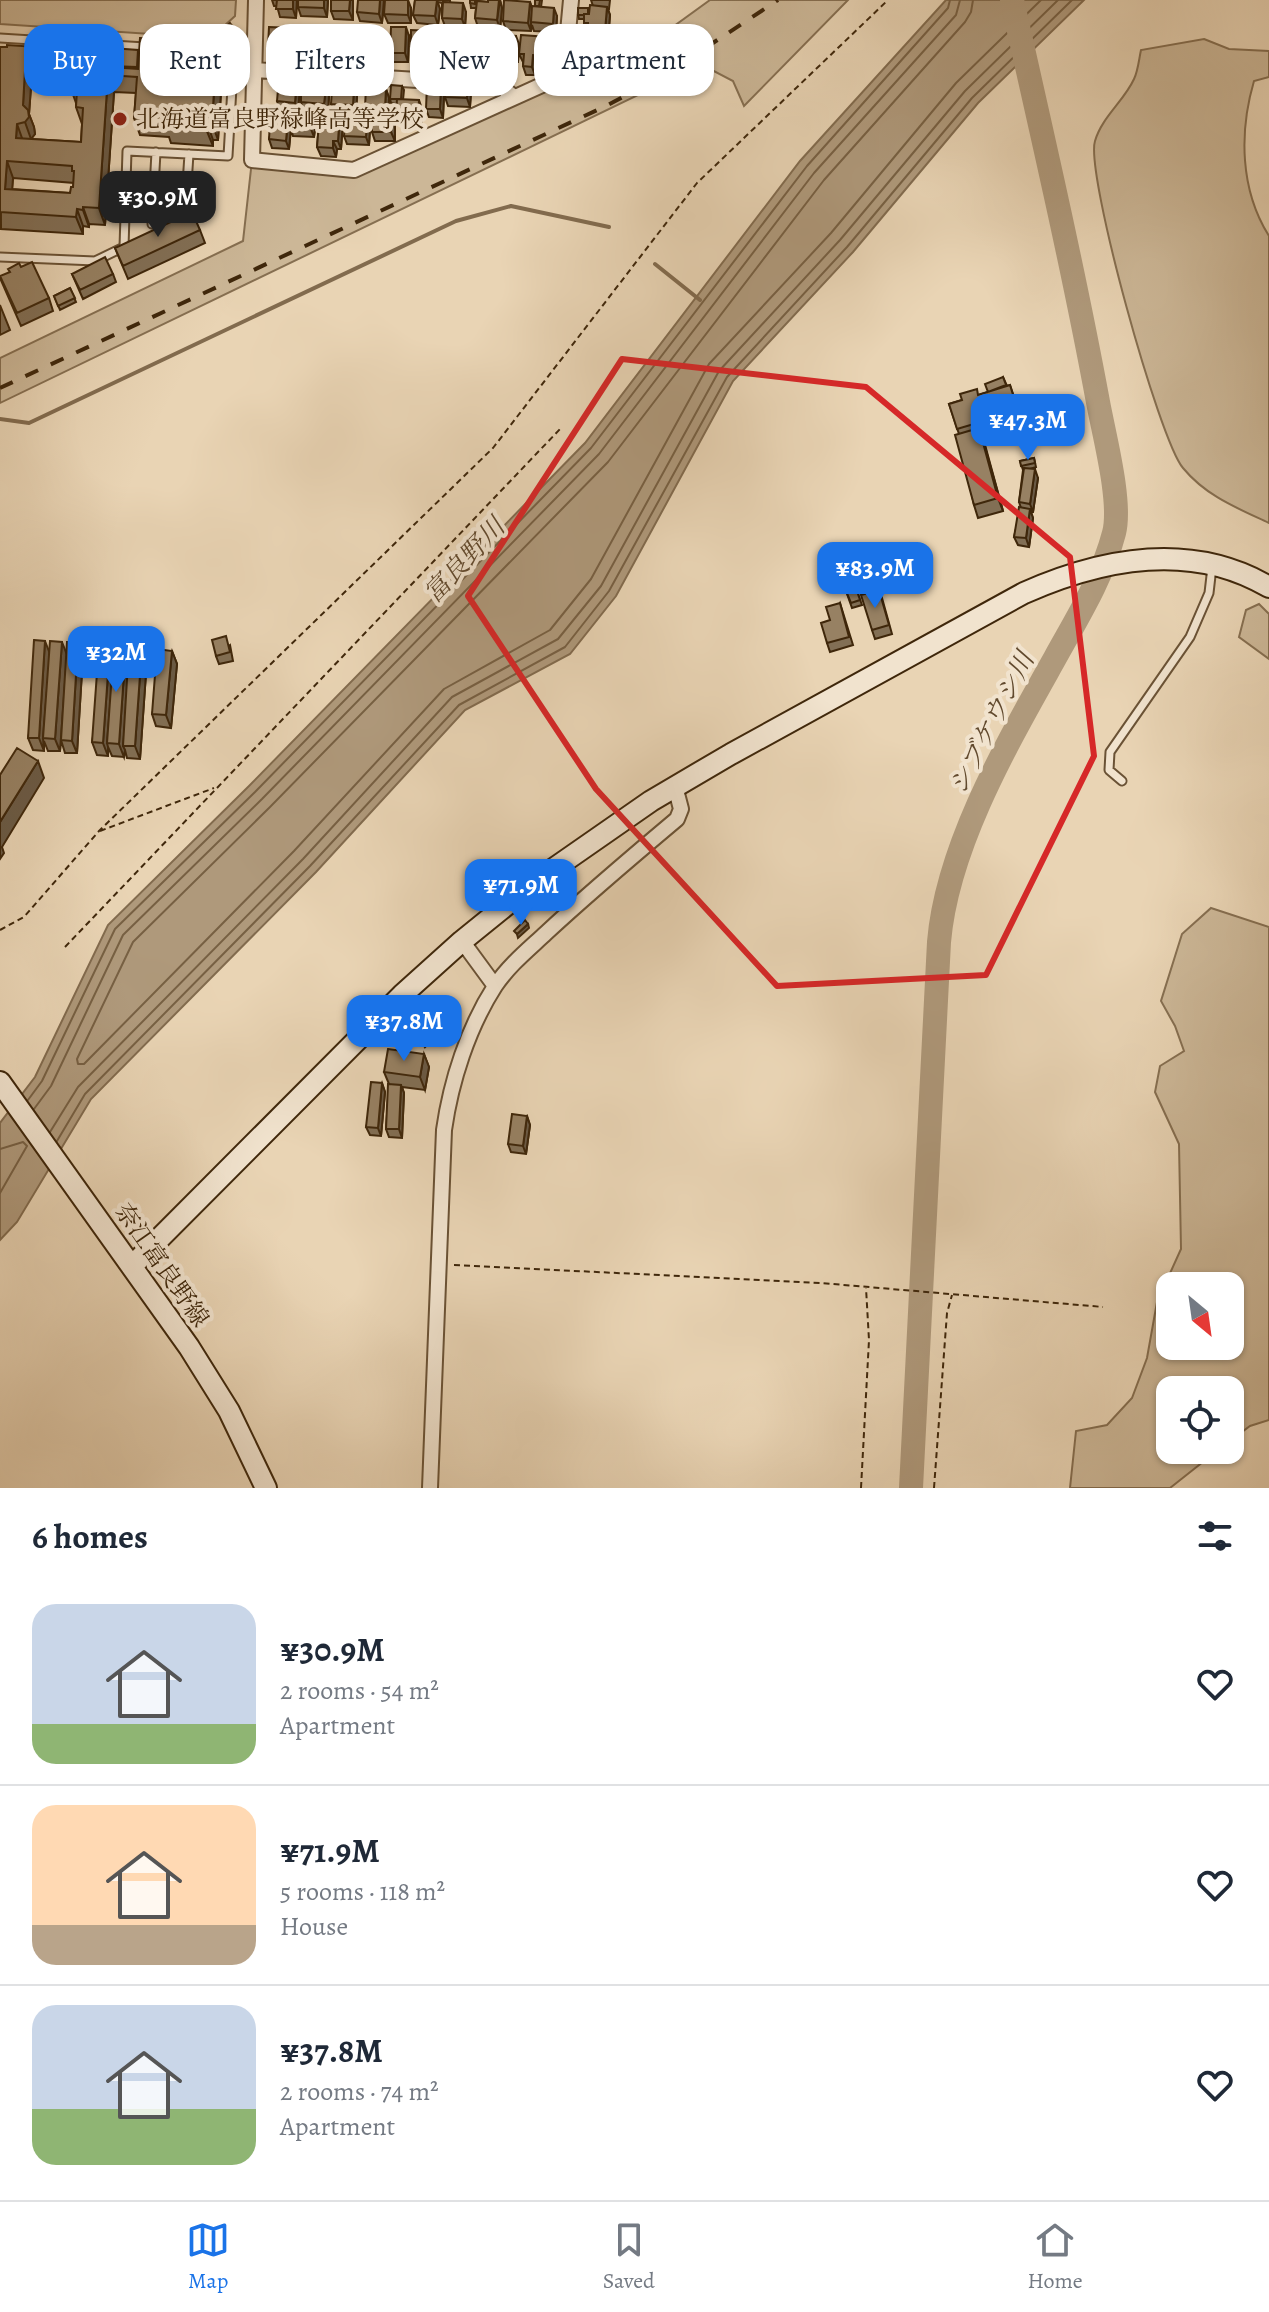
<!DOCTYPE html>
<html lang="en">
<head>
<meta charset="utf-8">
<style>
  :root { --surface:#fff; --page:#f6f6f7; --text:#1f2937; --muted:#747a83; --line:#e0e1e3; --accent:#1a73e8 }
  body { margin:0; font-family:Alegreya,"Noto Serif JP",serif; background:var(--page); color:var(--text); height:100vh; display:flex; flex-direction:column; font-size:30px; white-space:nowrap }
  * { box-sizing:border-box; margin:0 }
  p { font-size:26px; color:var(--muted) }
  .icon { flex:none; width:44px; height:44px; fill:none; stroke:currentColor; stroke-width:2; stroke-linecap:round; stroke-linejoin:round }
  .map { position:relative; height:1488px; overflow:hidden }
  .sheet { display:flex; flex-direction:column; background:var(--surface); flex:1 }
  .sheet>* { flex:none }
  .hud { position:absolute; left:24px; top:24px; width:800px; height:72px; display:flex; gap:16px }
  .needle { width:52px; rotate:151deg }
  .buttons { position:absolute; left:1156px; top:1272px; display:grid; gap:16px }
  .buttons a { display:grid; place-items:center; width:88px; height:88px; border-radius:16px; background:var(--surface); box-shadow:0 2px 6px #0004; font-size:40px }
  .price { position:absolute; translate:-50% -68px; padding:0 18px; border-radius:16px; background:var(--accent); color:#fff; font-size:26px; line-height:52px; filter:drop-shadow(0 2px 4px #0008) }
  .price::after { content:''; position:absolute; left:50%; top:48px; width:24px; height:18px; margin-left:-12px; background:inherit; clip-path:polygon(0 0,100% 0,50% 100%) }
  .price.on { background:#222; color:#fff }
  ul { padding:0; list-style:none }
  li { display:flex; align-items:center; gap:24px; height:200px; padding:0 32px }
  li+li { border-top:2px solid var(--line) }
  li span { display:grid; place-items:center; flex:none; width:224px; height:160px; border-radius:24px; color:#555 }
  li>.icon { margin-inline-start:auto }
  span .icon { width:96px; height:96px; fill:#fffc; stroke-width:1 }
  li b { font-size:34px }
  h2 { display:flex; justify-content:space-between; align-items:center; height:96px; padding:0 32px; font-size:34px }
  .tag { padding:0 28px; border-radius:24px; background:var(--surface); box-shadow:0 2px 6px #0004; font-size:28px; line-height:72px }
  .tag.on { background:var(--accent); color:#fff }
  .tabs { display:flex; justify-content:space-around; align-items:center; height:112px; border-top:2px solid var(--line); background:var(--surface); font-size:22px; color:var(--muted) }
  .tabs a { display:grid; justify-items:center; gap:4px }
  .tabs .on { color:var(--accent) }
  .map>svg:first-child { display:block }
  .green { fill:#ccb797; stroke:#866f51; stroke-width:2; fill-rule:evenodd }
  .water { fill:#af997b; stroke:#826b4e; stroke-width:2 }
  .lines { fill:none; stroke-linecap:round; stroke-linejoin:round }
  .shore { stroke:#776043; stroke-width:2 }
  .stream { stroke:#826b4e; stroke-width:4 }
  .river { stroke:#af997b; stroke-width:24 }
  .lane-casing { stroke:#6a5235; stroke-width:11 }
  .street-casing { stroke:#6a5235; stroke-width:18 }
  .secondary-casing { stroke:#3f270b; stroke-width:24 }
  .path { stroke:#3f270b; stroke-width:2; stroke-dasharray:6 4; stroke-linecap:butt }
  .lane { stroke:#f1e3ce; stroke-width:7 }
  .street { stroke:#f1e3ce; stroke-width:14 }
  .secondary { stroke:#f1e3ce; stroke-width:20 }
  .rail { stroke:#3f270b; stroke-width:4; stroke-dasharray:14 14; stroke-linecap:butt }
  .wall { fill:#826f55; stroke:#3f270b; stroke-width:2; fill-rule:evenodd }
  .shaded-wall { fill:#6a5a45; stroke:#3f270b; stroke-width:2 }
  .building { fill:#978163; stroke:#3f270b; stroke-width:2; fill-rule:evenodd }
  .marked { fill:none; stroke:#d62828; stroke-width:6; stroke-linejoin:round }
  .poi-dot { fill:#8f2418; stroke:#f1e3ce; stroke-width:3 }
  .labels { text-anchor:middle; stroke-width:8; stroke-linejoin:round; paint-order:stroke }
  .poi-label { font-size:24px; fill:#3f270b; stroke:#f1e3ce; text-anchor:start }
  .street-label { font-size:24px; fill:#3f270b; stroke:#f1e3ce }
  .water-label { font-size:26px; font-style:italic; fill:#61492d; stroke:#f1e3ce }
</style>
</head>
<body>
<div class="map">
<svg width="1269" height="1488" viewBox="0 0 1269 1488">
  <rect width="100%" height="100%" fill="#e9d4b4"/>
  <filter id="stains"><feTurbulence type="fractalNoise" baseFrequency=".0025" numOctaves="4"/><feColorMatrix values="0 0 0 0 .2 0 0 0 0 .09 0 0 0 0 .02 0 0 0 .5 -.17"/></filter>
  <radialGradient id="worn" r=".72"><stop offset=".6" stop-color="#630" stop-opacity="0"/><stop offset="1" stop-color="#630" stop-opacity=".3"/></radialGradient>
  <path class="green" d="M0,0H236L235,16L211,38L0,24Z
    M710,0H848L744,106L733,81L706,67L711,49L663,83L0,403V358L243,241L252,160L354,170L564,75L627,60Z
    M1204,39L1229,49L1269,51V77L1254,81C1239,132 1240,190 1269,236V523C1237,508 1206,496 1183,468C1159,440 1085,173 1095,141C1102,117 1124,101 1134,79C1138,71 1139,59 1141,50Z
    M1259,604L1269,614V659L1239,637L1246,610Z
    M1211,908L1269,927V1420L1250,1426L1230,1441V1390H1170V1450H1218L1170,1488H1070L1076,1431L1107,1425L1132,1398L1147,1358L1157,1302L1181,1249L1179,1144L1155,1092L1160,1066L1184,1051L1175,1026L1161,1001L1182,934ZM1170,1286H1230V1346H1170Z"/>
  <path class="water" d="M946,0H1084L978,103L853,252L733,381L616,596L570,654L465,710L316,872L91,1099L17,1222L0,1240V1123L35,1077L108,925L249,786L585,443L800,161Z"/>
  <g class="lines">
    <path class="shore" d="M973,0L971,12L965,22L824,180L608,462L270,807L133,942L77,1059L78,1064H84L294,851L444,689L550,630L591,579L709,364L831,233L956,83L1041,0
      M28,1100L42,1081L115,929L255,792L591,448L807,166L948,8L950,0
      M34,1109L51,1086L123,935L262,799L599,454L814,173L956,15L960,0
      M50,1132L78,1087L303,859L452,697L558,639L601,586L719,371L840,240L965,91L1058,0
      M57,1141L85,1094L310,866L459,705L565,647L609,591L727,377L847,247L972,98L1072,0
      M0,1149L23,1142L27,1146L0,1193"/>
    <path class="stream" d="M655,264L700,300
      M0,419L29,423L456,221L511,206L609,227"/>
    <path class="river" d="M911,1488L939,942C947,846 1008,742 1055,658C1077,618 1102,579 1114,533C1122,502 1104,435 1098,402C1073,267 1042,134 1012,0"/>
    <g class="lane-casing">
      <path id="lane" d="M0,38L145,47
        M213,52L255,55
        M185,215L189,154
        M152,224L156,152
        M0,257L95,261L124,247L127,151L228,156L234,53
        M1122,781L1109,770L1110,752L1190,637L1209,593L1212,567"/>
    </g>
    <g class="street-casing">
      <path id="street" d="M256,0L252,160L354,170L564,75L571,0
        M254,70L499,85L514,97
        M462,941L495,986
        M430,1488L444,1130C451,1081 468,1028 495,986C509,965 529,949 546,933C589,893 633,856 677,819L681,809L675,786"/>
    </g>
    <g class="secondary-casing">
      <path id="secondary" d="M0,1082L189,1347L229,1411L266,1488
        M132,1266L402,995L462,941L536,881L651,801L731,754L1024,593C1103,558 1191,541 1269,587"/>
    </g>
    <path class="path" d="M100,831L214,788
      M0,930L24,917L99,831L493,448L697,183L888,0
      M65,947L561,428
      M454,1265L821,1283L1103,1307
      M861,1488L869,1340L866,1288
      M934,1488L947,1313L952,1295"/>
    <use href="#lane" class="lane"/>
    <use href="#street" class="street"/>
    <use href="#secondary" class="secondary"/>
    <path class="rail" d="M0,388L608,105L669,72L778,0"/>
  </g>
  <path class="wall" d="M272,0H297L296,18L280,17L277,6H274Z
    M328,0L327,17L301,16L298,7Z
    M384,0L382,23L360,21L357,12Z
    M415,0H450V2L466,12L465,27L445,26L442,18V3L437,2L440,9L438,25L417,23L413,15Z
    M470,0L488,2L500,0L502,8L500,29L489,28L492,36L491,59L476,58L473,50L478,27L475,18L476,8H471Z
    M535,0H542L541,7L557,16L556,32L534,31L532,25L531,31L506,30L503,21L530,2L532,8L535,6Z
    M591,0H610L609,9H608L610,15L608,40H606L608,44L607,62L590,70H582L579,61L588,47L590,36L584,23V19H579L578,15L593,6Z
    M353,1V20L334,19L331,11Z
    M411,8V23H388L384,14Z
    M457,28L459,33L458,40L447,39V52L441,51L439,47L442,38L441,35Z
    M380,31L383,40V57L358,56L355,48Z
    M348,32L352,40L350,62L331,60L328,52Z
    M326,36L325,57L307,56L304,48Z
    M409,36L408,62H393L390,53Z
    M296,37L295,57L272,56L268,47Z
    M548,37L551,46L549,65L536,63L535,75H526L523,66V62L519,54Z
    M436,39V55L437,56L439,60L437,70L427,69L425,64L426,56L414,55L411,47Z
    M588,40V47H576L574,42Z
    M217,43L223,60L218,140H213V146L171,143L169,137L140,135L134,118L136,93L114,92L105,225L89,224V227L83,226V234L1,229L0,47L110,67V66L138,50ZM31,87L71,89L76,103V107L82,124L81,142L31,139L35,134L34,127L29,114ZM13,178L74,183L73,187L70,193L12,189Z
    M519,44L518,62H507L508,65L507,76L499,75L498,71V61H495L492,52Z
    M457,58L456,70L441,69L439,65Z
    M310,79L312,87L326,88L329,96L328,112H334L331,104L338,90L354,88L357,96L356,113H340L343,121L341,149H337L336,157L321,156L317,147L320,112H313L316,120L314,137L293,136L291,129L289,149L272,148L269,139L279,107L277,101L300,88L298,110H303L301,102L305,87Z
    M468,83L471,92L470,107L448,106L445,97Z
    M441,85L444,94L443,118L429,117L426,109Z
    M402,86L404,90L403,100L422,109L421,126L399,125L396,116V104L391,103L390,99Z
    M386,89L389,98L388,117L369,116L365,107Z
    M391,117L395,126V141H375L372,132Z
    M370,129L369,145L347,144L344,136Z
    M200,230L205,243L128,279L115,248Z
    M21,267L49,298L53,311L21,326L0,278Z
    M72,274H113L116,282L83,299Z
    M70,288L76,302L60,310L54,296Z
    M0,305L10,330L0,335Z
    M1003,377L1007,386L1010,385L1023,424L982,436L1003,511L978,518L974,505L959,434L949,404L988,392Z
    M1034,458L1036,467L1030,469L1038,478L1033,512H1031L1033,518L1029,547L1018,545L1014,537L1021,508L1019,502L1023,470L1020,461Z
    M856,588L862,605L852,608L846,591Z
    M882,598L892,634L875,639L872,630Z
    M840,603L853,645L830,652L827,643L830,620Z
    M230,645L233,661L219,664L216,656Z
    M110,646L113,655L126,646L129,653L142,647L147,659L140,759L127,758L125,750L124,757L112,756L108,747V756L97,755L92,742Z
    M172,651L177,664L171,728L156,726L152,714Z
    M49,652L66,653L83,655L77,753H65L61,740L60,751H48L44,741V751L33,750L28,738Z
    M453,1019L425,1047L412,1034L409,1025Z
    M424,1054L429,1067L425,1090L402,1087L404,1093L402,1138L389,1137L386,1129L389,1084L384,1072Z
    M382,1083L385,1092L381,1136L370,1135L366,1127Z
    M527,1116L530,1125L526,1154L511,1152L508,1144Z"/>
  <path class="shaded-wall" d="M293,0H297L296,18L293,9Z
    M324,0H328L327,17L324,8Z
    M350,0H353V20L349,11Z
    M380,0H384L382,23L379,14Z
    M408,0L411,8V23L408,15Z
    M437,0L440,9L438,25L435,16Z
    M500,0L502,8L500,29L497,20Z
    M530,2L533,11L531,22V31L528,23Z
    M463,3L466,12L465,27L462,19Z
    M607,7L610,15L608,40L605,31Z
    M554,8L557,16L556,32L553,24Z
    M323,27L326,36L325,57L322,49Z
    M406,27L409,36L408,62L405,53Z
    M489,27L492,36L491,59L488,51Z
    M234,28L236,32L223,43L221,39Z
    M293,28L296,37L295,57L292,48Z
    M380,31L383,40V57L379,48Z
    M433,31L436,39V56L433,47Z
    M348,32L352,40L350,62L347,53Z
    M516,36L519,44L518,62L515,54Z
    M604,36L608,44L607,62L604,53Z
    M548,37L551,46L549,65L546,56Z
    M217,43L223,60L218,140L212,123Z
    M97,51L103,68L95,66Z
    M533,55L536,63L535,75L532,67Z
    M25,70L31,87L29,114L34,127L35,134L31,139L25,122L23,105Z
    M108,75L114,92L105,225L99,208Z
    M297,79L300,88L298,111L295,103Z
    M468,83L471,92L470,107L467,98Z
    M441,85L444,94L443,118L440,109Z
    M326,88L329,96L328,112L324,104Z
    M354,88L357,96L356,113L353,105Z
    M386,89L389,98L388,117L385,108Z
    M419,100L422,109L421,126L418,117Z
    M289,108L292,117L289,149L286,141Z
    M313,111L316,120L314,137L311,129Z
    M340,112L343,121L341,149L338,141Z
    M391,117L395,126V141L391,132Z
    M367,121L370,129L369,145L366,137Z
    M207,123L213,140V146L206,129Z
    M17,124L23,141L16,138Z
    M333,141L337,149L336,157L333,148Z
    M7,161L13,178L11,206L5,189Z
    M83,207L89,224V227L83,210Z
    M77,209L83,226V234L76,217Z
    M979,428L984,441L1003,511L998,498Z
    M1035,469L1038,478L1033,512L1030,504Z
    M1030,509L1033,518L1029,547L1026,538Z
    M45,641L50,654L43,738L44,751L39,738Z
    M62,642L67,655L60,751L55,739Z
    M78,642L83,655L77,753L72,741Z
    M110,646L114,659L107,743L108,747V756L103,743Z
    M126,646L131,659L123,746L125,750L124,757L119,744Z
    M142,647L147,659L140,759L135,746Z
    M172,651L177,664L171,728L166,715Z
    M38,761L44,778L2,847L4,853L0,859V822Z
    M528,924L529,928L518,938L517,934Z
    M450,1011L453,1019L425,1047L422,1038Z
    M424,1054L429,1067L425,1090L420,1077Z
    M382,1083L385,1092L381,1136L378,1128Z
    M401,1085L404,1093L402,1138L399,1129Z
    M527,1116L530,1125L526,1154L523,1146Z"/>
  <path class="building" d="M277,0H293V9H276Z
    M298,0H324V8L298,7Z
    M331,0H350L349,11H331Z
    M358,0H380L379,14L357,12Z
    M385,0H408V15L384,14Z
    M415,0H437L435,16L413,15Z
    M470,0H475V4L470,3Z
    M488,0H499L497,20L475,18L477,1L488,2Z
    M504,0L530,2L528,23L503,21Z
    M535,0H540L539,6H535Z
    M443,2L463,3L462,19L442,18Z
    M590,5L607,7L605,31L588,30V23H584V14H589Z
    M532,6L554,8L553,24L531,22Z
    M578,8H588V14H584V15H578Z
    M230,23L234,28L221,39L217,34Z
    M305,26L323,27L322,49L304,48Z
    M269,27L293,28L292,48L268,47Z
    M391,27H406L405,53H390Z
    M474,27H489L488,51L473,50Z
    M442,28H457V36L441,35Z
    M329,30L348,32L347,53L328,52Z
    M356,30L380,31L379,48H355Z
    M411,30L433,31V47H411Z
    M493,34L516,36L515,54L492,52Z
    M521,35L548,37L546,56L533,55L532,67L523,66L524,54H519Z
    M574,36H586V42H574Z
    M589,36H604V53L587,61H579L580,47H588Z
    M440,37L446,38V48L439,47Z
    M140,38L217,43L212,123H207L206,129L165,126V120L134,118L137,77L108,75L99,208L83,207V210L77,209L76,217L0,212V47H7V45L97,51L95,66L138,69ZM25,70L76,73V77H72L71,89L77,90L76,107L83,108L81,142L16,138L17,124L25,122L29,117L28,110L23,105ZM7,161L72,166V171H74L73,187H71L70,193L5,189Z
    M111,48L138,50L137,67L110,66Z
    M440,53L456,54L454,66L439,65Z
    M426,54L437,56L436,66L425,64Z
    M499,60H506L505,72L498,71Z
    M279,78L297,79L295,103L277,101Z
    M305,78L310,79V87H305Z
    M446,82L468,83L467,98L445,97Z
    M427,84L441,85L440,109H426Z
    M391,85L402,86L401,99H390Z
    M301,86L326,88L324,104L301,102Z
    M338,87L354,88L353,105L331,104L332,90H338Z
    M366,88L386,89L385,108L365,107Z
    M397,99L419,100L418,117L396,116Z
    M271,107L289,108L286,141L269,139Z
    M292,109L313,111L311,129L290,127Z
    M320,111L340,112L338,141H333V148L317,147Z
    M372,117H391V132H372Z
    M345,120L367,121L366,137L344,136Z
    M192,212L200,230L123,266L115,248Z
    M105,257L113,274L80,290L72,274Z
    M32,262L49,298L17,313L0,276L10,272L8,269L19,263L21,267Z
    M70,288L75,298L58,306L54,296Z
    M1003,377L1006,385L988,392L985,384Z
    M1010,385L1018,411L957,429L949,404L962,400L960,394L977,389L978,395Z
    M979,428L998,498L974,505L955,435Z
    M1034,458L1035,463L1021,466L1020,461Z
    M1024,468L1035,469L1030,504L1019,502Z
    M1019,507L1030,509L1026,538L1014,537Z
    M856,588L860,600L851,603L846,591Z
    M879,590L889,625L872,630L861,595Z
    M840,603L849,637L827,643L821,623L830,620L826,607Z
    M226,636L230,652L216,656L212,640Z
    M34,640L45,641L39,738H28Z
    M50,641L62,642L55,739L43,738Z
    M67,642H78L72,741L61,740Z
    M99,645L110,646L103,743L92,742Z
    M114,645L126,646L119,744L107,743Z
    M129,646L142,647L135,746H123Z
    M157,649L172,651L166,715L152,714Z
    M17,748L38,761L0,822V775Z
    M525,920L528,924L517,934L514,931Z
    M439,1000L450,1011L422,1038L409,1025Z
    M388,1049L424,1054L420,1077L384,1072Z
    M371,1082L382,1083L378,1128L366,1127Z
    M388,1084L401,1085L399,1129H386Z
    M512,1114L527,1116L523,1146L508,1144Z"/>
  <path class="marked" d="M622,359L866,387L1070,557L1094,756L986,975L777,986L596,789L468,596Z"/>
  <circle class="poi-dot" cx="120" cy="119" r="8"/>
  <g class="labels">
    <g class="poi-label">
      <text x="136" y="127">北海道富良野緑峰高等学校</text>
    </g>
    <g class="street-label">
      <text transform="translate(162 1265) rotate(55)" y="8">奈江富良野線</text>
    </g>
    <g class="water-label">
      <text transform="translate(464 560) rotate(-47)" y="9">富良野川</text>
      <text transform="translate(991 723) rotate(-63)" y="9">シブケウシ川</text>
    </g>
  </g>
  <rect width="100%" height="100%" filter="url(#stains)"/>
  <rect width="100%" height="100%" fill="url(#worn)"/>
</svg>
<div class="buttons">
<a><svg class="needle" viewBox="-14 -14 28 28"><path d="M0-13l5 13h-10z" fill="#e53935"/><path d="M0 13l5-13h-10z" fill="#747a83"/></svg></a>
<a><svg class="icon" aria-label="locate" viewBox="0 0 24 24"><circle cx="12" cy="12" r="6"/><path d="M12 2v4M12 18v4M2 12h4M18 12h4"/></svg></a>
</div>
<b class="price on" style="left:158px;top:239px">¥30.9M</b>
<b class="price" style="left:1028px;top:462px">¥47.3M</b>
<b class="price" style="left:875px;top:610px">¥83.9M</b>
<b class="price" style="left:116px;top:694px">¥32M</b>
<b class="price" style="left:521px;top:927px">¥71.9M</b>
<b class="price" style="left:404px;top:1063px">¥37.8M</b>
<div class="hud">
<a class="tag on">Buy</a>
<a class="tag">Rent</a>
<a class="tag">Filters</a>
<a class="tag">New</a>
<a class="tag">Apartment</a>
</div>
</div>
<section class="sheet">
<h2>6 homes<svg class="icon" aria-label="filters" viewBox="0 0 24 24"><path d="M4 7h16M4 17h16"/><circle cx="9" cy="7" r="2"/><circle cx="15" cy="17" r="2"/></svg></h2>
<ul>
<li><span style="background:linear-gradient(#c9d6e8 75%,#8fb573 0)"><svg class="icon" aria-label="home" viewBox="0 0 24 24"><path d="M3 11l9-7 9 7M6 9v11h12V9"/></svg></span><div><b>¥30.9M</b><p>2 rooms · 54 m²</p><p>Apartment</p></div><svg class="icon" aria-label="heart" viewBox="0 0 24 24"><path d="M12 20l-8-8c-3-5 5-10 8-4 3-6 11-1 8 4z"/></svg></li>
<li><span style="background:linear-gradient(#ffd9b3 75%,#b9a48a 0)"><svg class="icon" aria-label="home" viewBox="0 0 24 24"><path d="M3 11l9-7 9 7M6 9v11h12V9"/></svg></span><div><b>¥71.9M</b><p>5 rooms · 118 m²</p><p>House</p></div><svg class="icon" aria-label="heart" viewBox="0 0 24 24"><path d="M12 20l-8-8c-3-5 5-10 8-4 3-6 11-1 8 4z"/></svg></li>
<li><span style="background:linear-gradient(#c9d6e8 65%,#8fb573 0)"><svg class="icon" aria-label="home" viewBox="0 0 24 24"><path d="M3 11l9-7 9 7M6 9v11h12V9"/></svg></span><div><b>¥37.8M</b><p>2 rooms · 74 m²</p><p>Apartment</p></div><svg class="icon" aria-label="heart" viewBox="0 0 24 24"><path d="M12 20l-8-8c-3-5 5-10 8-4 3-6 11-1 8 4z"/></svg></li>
</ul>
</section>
<nav class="tabs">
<a class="on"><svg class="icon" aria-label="map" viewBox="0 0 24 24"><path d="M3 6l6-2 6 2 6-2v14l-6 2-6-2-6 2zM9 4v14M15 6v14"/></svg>Map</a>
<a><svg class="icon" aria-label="saved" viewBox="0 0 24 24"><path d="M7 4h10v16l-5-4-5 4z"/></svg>Saved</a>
<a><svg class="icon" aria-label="home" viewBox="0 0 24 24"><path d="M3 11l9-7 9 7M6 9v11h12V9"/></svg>Home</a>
</nav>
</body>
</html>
